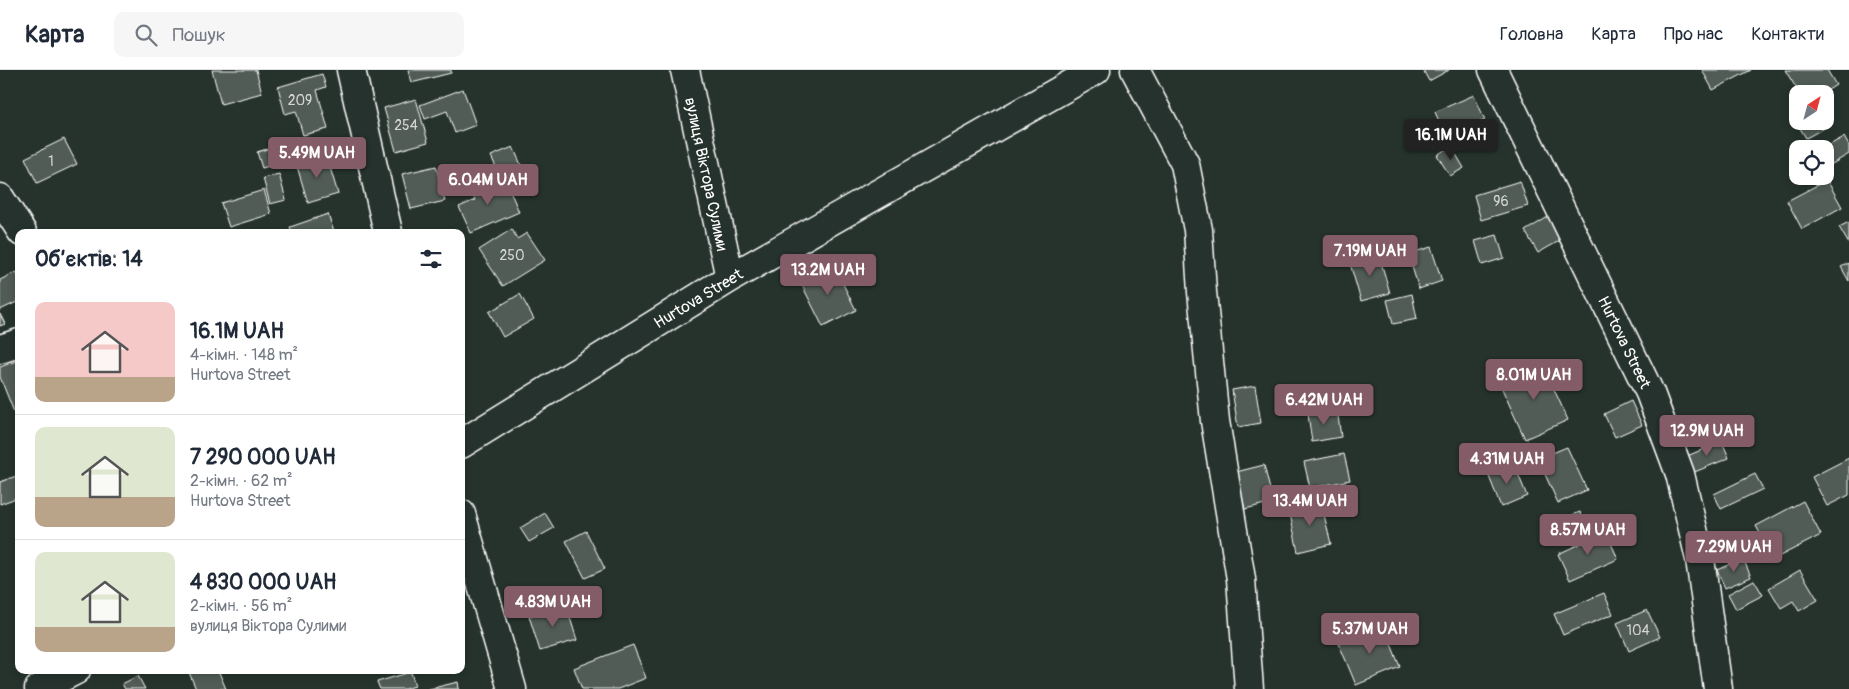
<!DOCTYPE html>
<html lang="uk">
<head>
<meta charset="utf-8">
<style>
  :root { --surface:#fff; --page:#f6f6f7; --text:#1f2937; --muted:#747a83; --line:#e0e1e3; --accent:#845c67 }
  body { margin:0; font-family:Pangolin,sans-serif; background:var(--page); color:var(--text); height:100vh; display:flex; flex-direction:column; font-size:19px; white-space:nowrap }
  * { box-sizing:border-box; margin:0 }
  p { font-size:16px; color:var(--muted) }
  .icon { flex:none; width:28px; height:28px; fill:none; stroke:currentColor; stroke-width:2; stroke-linecap:round; stroke-linejoin:round }
  .map { position:relative; flex:1; overflow:hidden }
  .sheet { position:absolute; left:15px; top:159px; width:450px; height:445px; display:flex; flex-direction:column; background:var(--surface); border-radius:10px; box-shadow:0 2px 8px #0003 }
  .sheet>* { flex:none }
  .needle { width:32px; rotate:36deg }
  .controls { position:absolute; left:1789px; top:15px; display:grid; gap:10px }
  .controls a { display:grid; place-items:center; width:45px; height:45px; border-radius:10px; background:var(--surface); box-shadow:0 2px 8px #0003; font-size:25px }
  .price { position:absolute; translate:-50% -42px; padding:0 11px; border-radius:5px; background:var(--accent); color:#fff; font-size:16px; line-height:32px; filter:drop-shadow(0 1px 2px #0008) }
  .price::after { content:''; position:absolute; left:50%; top:30px; width:15px; height:11px; margin-left:-8px; background:inherit; clip-path:polygon(0 0,100% 0,50% 100%) }
  .price.selected { background:#222; color:#fff }
  ul { padding:0; list-style:none }
  li { display:flex; align-items:center; gap:15px; height:125px; padding:0 20px }
  li+li { border-top:1px solid var(--line) }
  li span { display:grid; place-items:center; flex:none; width:140px; height:100px; border-radius:10px; color:#555 }
  li>.icon { margin-inline-start:auto }
  span .icon { width:60px; height:60px; fill:#fffc; stroke-width:1 }
  li b { font-size:21px }
  h2 { display:flex; justify-content:space-between; align-items:center; height:60px; padding:0 20px; font-size:21px }
  header { display:flex; align-items:center; gap:30px; box-sizing:border-box; height:70px; padding:0 25px; background:var(--surface); border-bottom:1px solid var(--line) }
  header strong { font-size:24px }
  nav { display:flex; gap:28px; margin-inline-start:auto; font-size:18px }
  .search { width:350px; height:45px; background:var(--page); display:flex; align-items:center; gap:12px; box-sizing:border-box; padding:0 18px; border-radius:10px; color:var(--muted); font-size:19px }
  .map>svg:first-child { display:block }
  .building { fill:#515c57; stroke:#fff }
  .lines { fill:none; stroke-linecap:round; stroke-linejoin:round }
  .minor-casing { stroke:#fff; stroke-width:31 }
  .minor { stroke:#26332d; stroke-width:28 }
  .labels { text-anchor:middle; stroke-width:4; stroke-linejoin:round; paint-order:stroke }
  .number-label { font-size:14px; fill:#d4d6d5 }
  .street-label { font-size:16px; fill:#fff; stroke:#26332d }
</style>
</head>
<body>
<header>
<strong>Карта</strong>
<div class="search"><svg class="icon" aria-label="search" viewBox="0 0 24 24"><circle cx="10" cy="10" r="6"/><path d="M15 15l6 6"/></svg>Пошук</div>
<nav><a>Головна</a><a>Карта</a><a>Про нас</a><a>Контакти</a></nav>
</header>
<div class="map">
<svg width="1849" height="619" viewBox="0 0 1849 619">
  <rect width="100%" height="100%" fill="#26332d"/>
  <filter id="ink" filterUnits="userSpaceOnUse"><feTurbulence type="fractalNoise" baseFrequency=".02" numOctaves="2"/><feDisplacementMap in="SourceGraphic" scale="10" xChannelSelector="R" yChannelSelector="G"/><feConvolveMatrix kernelMatrix="1 2 1 2 8 2 1 2 1" color-interpolation-filters="sRGB"/></filter>
  <g filter="url(#ink)">
    <path class="building" d="M212,0H256L262,23L221,34Z
      M408,0H451V3L411,13Z
      M1423,0H1449L1429,11Z
      M1702,0H1751L1713,20Z
      M1785,0H1827L1836,15L1822,24H1800Z
      M322,4L326,17L317,20L328,59L303,65L296,41L285,44L278,17Z
      M463,19L476,55L455,63L447,41L425,49L420,35Z
      M1474,25L1485,50L1446,67L1435,42Z
      M416,29L428,72L396,81L384,38Z
      M1798,48V51H1825V50L1828,56L1806,68L1795,50Z
      M1844,67L1849,76V84L1825,98V79H1822Z
      M64,69L77,94L37,113L25,88Z
      M284,74L289,90L262,98L257,82Z
      M1451,76L1464,98L1450,106L1437,85Z
      M513,77L522,97L500,106L491,86Z
      M326,84L338,124L308,133L296,93Z
      M436,96L445,131L411,139L402,104Z
      M279,104L286,130L270,134L263,108Z
      M491,110L496,121L508,116L519,142L471,163L459,137L475,130L470,119Z
      M1827,110L1842,137L1802,159L1787,131Z
      M1520,111L1528,136L1481,150L1474,125Z
      M264,120L271,144L229,157L221,133Z
      M328,144L334,162H292L290,157Z
      M1548,147L1561,170L1538,183L1525,161Z
      M1849,152V174L1839,157Z
      M512,159L517,169L527,163L545,190L503,216L479,180Z
      M1497,165L1504,188L1482,195L1475,171Z
      M1431,177L1442,211L1419,219L1408,184Z
      M1378,182L1390,223L1361,231L1349,190Z
      M1849,193V211L1841,197Z
      M834,196L856,240L823,257L801,213Z
      M16,202L19,207V231L0,240V210Z
      M520,224L534,249L503,267L489,242Z
      M1412,224L1417,249L1393,254L1387,230Z
      M0,244L5,254L0,256Z
      M19,290V340L14,342L0,307V297Z
      M1542,293L1568,350L1525,369L1499,312Z
      M1255,316L1261,353L1238,357L1232,320Z
      M1631,331L1642,355L1615,367L1604,344Z
      M1337,339L1341,367L1312,372L1308,344Z
      M1722,371L1729,388L1692,403L1685,387Z
      M1567,377L1587,420L1558,433L1538,389Z
      M1344,384L1350,410L1310,418L1304,392Z
      M1849,388V425L1827,436L1812,407Z
      M1514,394L1527,426L1501,437L1488,404Z
      M1264,395L1273,432L1245,439L1236,402Z
      M1755,404L1763,419L1721,439L1714,424Z
      M19,405V427L0,434V412Z
      M1803,431L1821,465L1774,489L1756,456Z
      M1321,432L1331,474L1298,482L1289,439Z
      M1580,442L1587,458L1556,470L1550,454Z
      M545,443L554,458L529,472L520,458Z
      M586,461L605,499L585,508L566,471Z
      M1606,462L1618,489L1570,510L1558,484Z
      M1743,488L1751,507L1725,518L1717,500Z
      M1800,500L1818,530L1799,541L1793,531L1781,538L1769,518Z
      M1754,510L1763,525L1736,539L1728,524Z
      M1604,523L1613,544L1563,565L1554,544Z
      M566,535L577,570L540,581L529,546Z
      M1647,540L1660,567L1629,581L1617,553Z
      M1384,556L1400,597L1356,615L1339,574Z
      M633,575L646,608L618,619H582L574,598Z
      M188,600H218L226,619H196Z
      M411,602L415,616L405,619H380L377,612Z
      M138,606L145,619H125L122,614Z
      M458,612L459,619H429Z"/>
    <g class="lines">
      <g class="minor-casing">
        <path id="minor" d="M351,0L388,162
          M685,0L730,208
          M1135,0L1185,94L1198,160L1202,222L1215,351L1241,509L1249,619
          M1493,0L1650,323L1680,404L1700,489L1718,619
          M0,128L22,162
          M0,279L19,273
          M461,374L730,208L1096,0
          M461,444L512,619
          M39,619L76,600"/>
      </g>
      <use href="#minor" class="minor"/>
    </g>
  </g>
  <g class="labels">
    <g class="number-label">
      <text x="300" y="35">209</text>
      <text x="406" y="60">254</text>
      <text x="51" y="96">1</text>
      <text x="1501" y="136">96</text>
      <text x="512" y="190">250</text>
      <text x="1638" y="565">104</text>
    </g>
    <g class="street-label">
      <text transform="translate(707 104) rotate(78)" y="6">вулиця Віктора Сулими</text>
      <text transform="translate(698 228) rotate(-31)" y="6">Hurtova Street</text>
      <text transform="translate(1625 272) rotate(64)" y="6">Hurtova Street</text>
    </g>
  </g>
</svg>
<div class="controls">
<a><svg class="needle" viewBox="-14 -14 28 28"><path d="M0-13l5 13h-10z" fill="#e53935"/><path d="M0 13l5-13h-10z" fill="#747a83"/></svg></a>
<a><svg class="icon" aria-label="locate" viewBox="0 0 24 24"><circle cx="12" cy="12" r="6"/><path d="M12 2v4M12 18v4M2 12h4M18 12h4"/></svg></a>
</div>
<b class="price selected" style="left:1451px;top:91px">16.1M UAH</b>
<b class="price" style="left:317px;top:109px">5.49M UAH</b>
<b class="price" style="left:488px;top:136px">6.04M UAH</b>
<b class="price" style="left:1370px;top:207px">7.19M UAH</b>
<b class="price" style="left:828px;top:226px">13.2M UAH</b>
<b class="price" style="left:1534px;top:331px">8.01M UAH</b>
<b class="price" style="left:1324px;top:356px">6.42M UAH</b>
<b class="price" style="left:1707px;top:387px">12.9M UAH</b>
<b class="price" style="left:1507px;top:415px">4.31M UAH</b>
<b class="price" style="left:1310px;top:457px">13.4M UAH</b>
<b class="price" style="left:1588px;top:486px">8.57M UAH</b>
<b class="price" style="left:1734px;top:503px">7.29M UAH</b>
<b class="price" style="left:553px;top:558px">4.83M UAH</b>
<b class="price" style="left:1370px;top:585px">5.37M UAH</b>
<section class="sheet">
<h2>Об’єктів: 14<svg class="icon" aria-label="filters" viewBox="0 0 24 24"><path d="M4 7h16M4 17h16"/><circle cx="9" cy="7" r="2"/><circle cx="15" cy="17" r="2"/></svg></h2>
<ul>
<li><span style="background:linear-gradient(#f6c9c9 75%,#b9a48a 0)"><svg class="icon" aria-label="home" viewBox="0 0 24 24"><path d="M3 11l9-7 9 7M6 9v11h12V9"/></svg></span><div><b>16.1M UAH</b><p>4-кімн. · 148 m²</p><p>Hurtova Street</p></div></li>
<li><span style="background:linear-gradient(#dfe7d0 70%,#b9a48a 0)"><svg class="icon" aria-label="home" viewBox="0 0 24 24"><path d="M3 11l9-7 9 7M6 9v11h12V9"/></svg></span><div><b>7 290 000 UAH</b><p>2-кімн. · 62 m²</p><p>Hurtova Street</p></div></li>
<li><span style="background:linear-gradient(#dfe7d0 75%,#b9a48a 0)"><svg class="icon" aria-label="home" viewBox="0 0 24 24"><path d="M3 11l9-7 9 7M6 9v11h12V9"/></svg></span><div><b>4 830 000 UAH</b><p>2-кімн. · 56 m²</p><p>вулиця Віктора Сулими</p></div></li>
</ul>
</section>
</div>
</body>
</html>
